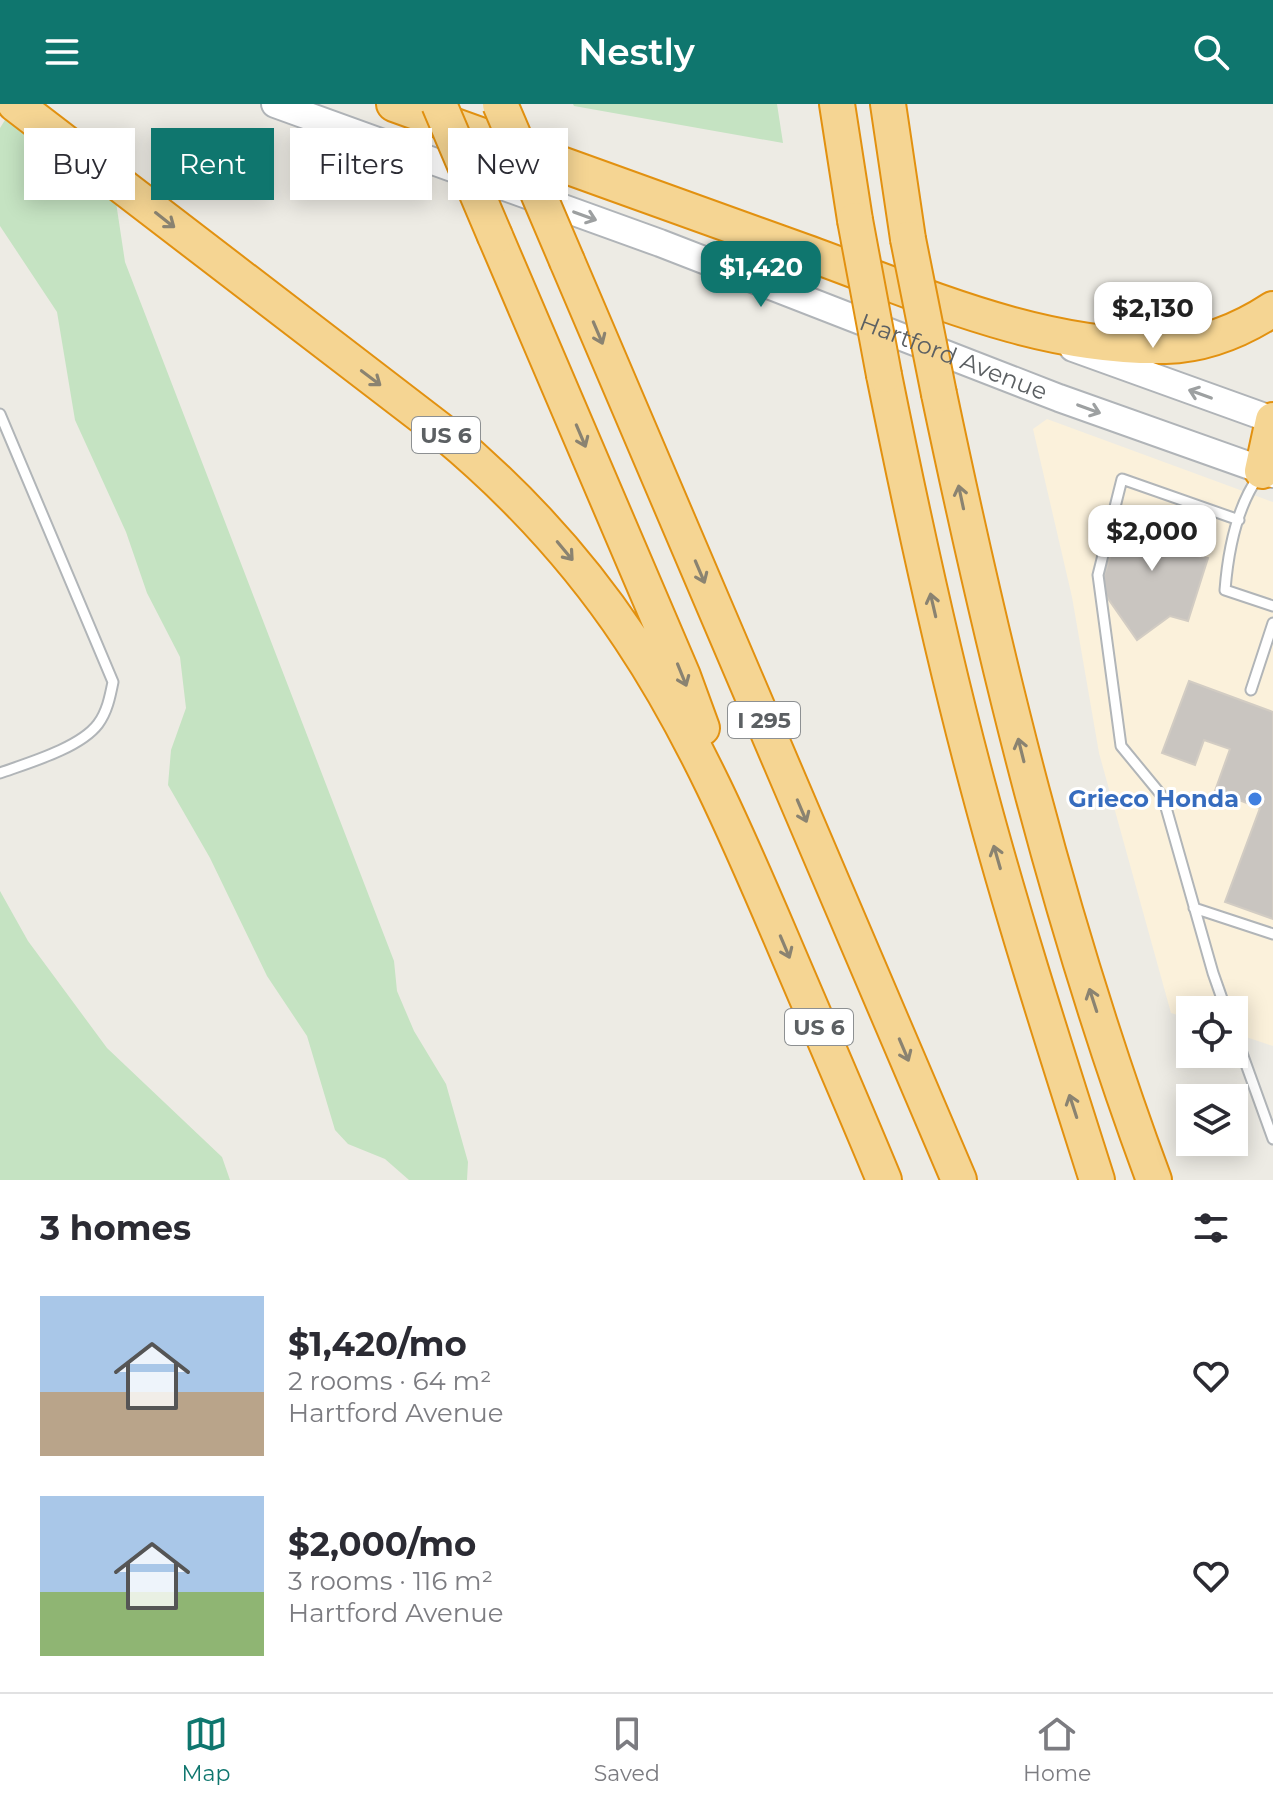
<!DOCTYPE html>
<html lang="en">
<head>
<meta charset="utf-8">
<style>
  :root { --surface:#fff; --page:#f7f7f7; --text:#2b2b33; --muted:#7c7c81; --line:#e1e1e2; --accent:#0f766e }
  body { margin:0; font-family:Montserrat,sans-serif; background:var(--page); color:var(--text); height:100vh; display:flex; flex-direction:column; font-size:30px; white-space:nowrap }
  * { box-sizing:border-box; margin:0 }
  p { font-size:26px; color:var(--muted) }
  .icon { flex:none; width:44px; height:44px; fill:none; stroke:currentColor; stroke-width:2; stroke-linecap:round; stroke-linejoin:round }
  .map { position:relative; height:1076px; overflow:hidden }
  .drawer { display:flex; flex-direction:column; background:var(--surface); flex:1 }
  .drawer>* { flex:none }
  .guide { position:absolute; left:24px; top:24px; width:800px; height:72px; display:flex; gap:16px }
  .controls { position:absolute; left:1176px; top:892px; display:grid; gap:16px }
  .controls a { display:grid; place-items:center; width:72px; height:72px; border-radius:0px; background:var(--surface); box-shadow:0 4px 20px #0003; font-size:40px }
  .price { position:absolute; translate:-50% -68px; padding:0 18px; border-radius:16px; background:#fff; color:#222; font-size:26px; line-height:52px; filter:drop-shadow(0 2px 4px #0008) }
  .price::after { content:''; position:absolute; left:50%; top:48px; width:24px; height:18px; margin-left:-12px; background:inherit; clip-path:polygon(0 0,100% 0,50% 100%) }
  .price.selected { background:var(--accent); color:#fff }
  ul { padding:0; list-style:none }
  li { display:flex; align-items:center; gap:24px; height:200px; padding:0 40px }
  li span { display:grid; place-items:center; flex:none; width:224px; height:160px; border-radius:0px; color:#555 }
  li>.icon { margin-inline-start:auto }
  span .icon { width:96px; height:96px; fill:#fffc; stroke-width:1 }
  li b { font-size:34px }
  h2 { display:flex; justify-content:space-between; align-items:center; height:96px; padding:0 40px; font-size:34px }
  .pill { padding:0 28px; border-radius:0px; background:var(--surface); box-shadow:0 4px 20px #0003; font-size:28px; line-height:72px }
  .pill.selected { background:var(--accent); color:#fff }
  header { display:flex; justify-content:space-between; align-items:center; height:104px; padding:0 40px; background:var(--accent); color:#fff; font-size:36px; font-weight:600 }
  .tabs { display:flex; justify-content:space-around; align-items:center; height:112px; border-top:2px solid var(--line); background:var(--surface); font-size:22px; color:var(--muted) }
  .tabs a { display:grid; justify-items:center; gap:4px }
  .tabs .selected { color:var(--accent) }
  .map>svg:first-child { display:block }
  .commercial { fill:#fbf1db }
  .green { fill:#c5e3c2 }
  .building { fill:#c9c5c0; stroke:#d2ccc3; stroke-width:2 }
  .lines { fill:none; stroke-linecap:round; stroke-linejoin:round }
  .lane-casing { stroke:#b1b5b8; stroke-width:13 }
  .secondary-casing { stroke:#b0b4b8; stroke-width:30 }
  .highway-casing { stroke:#e29110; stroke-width:38 }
  .lane { stroke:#fff; stroke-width:9 }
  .secondary { stroke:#fff; stroke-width:26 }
  .highway { stroke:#f5d593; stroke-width:34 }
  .highway-bridge-casing { stroke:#e29110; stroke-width:38; stroke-linecap:butt }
  .highway-bridge { stroke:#f5d593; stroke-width:34 }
  .oneway { stroke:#9da0a1 }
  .oneway2 { stroke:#8a8371 }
  .shop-dot { fill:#3f7fe0; stroke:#fff; stroke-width:3 }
  .labels { text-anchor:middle; stroke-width:6; stroke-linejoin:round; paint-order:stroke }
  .shield { fill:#fff; stroke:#8d9092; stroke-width:2 }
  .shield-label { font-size:22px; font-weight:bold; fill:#5c6063 }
  .street-label { font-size:24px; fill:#5c6063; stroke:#fff }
  .shop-label { font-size:24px; font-weight:bold; fill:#366cbe; stroke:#fff; text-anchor:end }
</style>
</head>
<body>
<header><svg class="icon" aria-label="menu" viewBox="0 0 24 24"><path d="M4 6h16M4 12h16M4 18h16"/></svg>Nestly<svg class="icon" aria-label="search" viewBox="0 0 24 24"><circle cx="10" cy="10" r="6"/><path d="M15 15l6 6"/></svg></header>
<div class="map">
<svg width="1273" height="1076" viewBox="0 0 1273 1076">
  <rect width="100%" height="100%" fill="#edebe4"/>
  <path class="commercial" d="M1047,315L1273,398V942L1234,929V906H1190V915L1171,909L1099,649L1072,493L1033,325Z"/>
  <path class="green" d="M573,0H777L783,39L574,2Z
    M10,8L114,85L125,158L394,857L397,887L414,927L446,980L468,1058L467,1076H409L385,1055L348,1040L335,1026L307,932L267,872L210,754L168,681L171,646L186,604L180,553L147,489L126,428L75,316L57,208L0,122V24Z
    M0,787L28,837L107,944L222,1053L230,1076H0Z"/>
  <path class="building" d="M1127,405L1194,430L1190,451L1208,454L1188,517L1170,512L1137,536L1100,483Z
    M1189,577L1273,608V815L1225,798L1260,704L1215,687L1230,645L1204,636L1195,661L1162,649Z"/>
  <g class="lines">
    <g class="lane-casing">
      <path id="lane" d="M0,310L113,578C110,593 107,608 98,620C80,644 28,659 0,669
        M1258,373C1236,405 1228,448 1225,486L1273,502
        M1251,586L1273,519
        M1194,804L1273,830
        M1226,906L1213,869L1163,693L1121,642L1098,471L1122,375L1239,416
        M1234,927L1273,1035"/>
    </g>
    <g class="secondary-casing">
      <g id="secondary">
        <path id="s1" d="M275,0L660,139L1059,294L1273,370"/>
        <path d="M1073,244L1273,316"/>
      </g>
    </g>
    <g class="highway-casing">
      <path id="highway" d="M15,0L444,329C516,389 578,456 630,534C693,628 738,733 782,836C816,916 851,996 884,1076
        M394,0C531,49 668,99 805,148C921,190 1040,245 1166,242C1205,241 1241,226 1273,205
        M837,0L855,116
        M888,0L908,135
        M495,132L683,572L702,624
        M567,157L959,1076
        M884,271C912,410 942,549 979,686C1014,817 1056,947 1097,1076
        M939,290C995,556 1059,821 1154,1076
        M1262,367L1273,316"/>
    </g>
    <use href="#lane" class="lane"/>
    <use href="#secondary" class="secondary"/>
    <use href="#highway" class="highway"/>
    <g class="highway-bridge-casing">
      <path id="highway-bridge" d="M439,0L495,132
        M500,0L567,157
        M855,116L884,271
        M908,135L939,290"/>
    </g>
    <use href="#highway-bridge" class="highway-bridge"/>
  </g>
  <defs><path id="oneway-shaft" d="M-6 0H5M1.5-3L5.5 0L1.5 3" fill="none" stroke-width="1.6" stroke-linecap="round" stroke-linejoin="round" transform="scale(2)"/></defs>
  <g class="oneway">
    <use href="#oneway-shaft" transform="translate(585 112) rotate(20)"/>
    <use href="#oneway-shaft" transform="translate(1200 290) rotate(-160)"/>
    <use href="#oneway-shaft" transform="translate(1089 305) rotate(20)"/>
  </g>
  <g class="oneway2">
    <use href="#oneway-shaft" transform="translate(165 116) rotate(38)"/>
    <use href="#oneway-shaft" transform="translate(598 229) rotate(67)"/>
    <use href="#oneway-shaft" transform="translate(371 274) rotate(37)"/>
    <use href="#oneway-shaft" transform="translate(581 332) rotate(67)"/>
    <use href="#oneway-shaft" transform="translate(961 393) rotate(-102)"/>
    <use href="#oneway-shaft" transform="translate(565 447) rotate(50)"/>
    <use href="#oneway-shaft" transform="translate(700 468) rotate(67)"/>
    <use href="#oneway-shaft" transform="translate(933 501) rotate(-103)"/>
    <use href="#oneway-shaft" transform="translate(682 571) rotate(68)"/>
    <use href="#oneway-shaft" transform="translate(1021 646) rotate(-104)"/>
    <use href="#oneway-shaft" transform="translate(802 707) rotate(67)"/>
    <use href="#oneway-shaft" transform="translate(997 753) rotate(-106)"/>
    <use href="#oneway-shaft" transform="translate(785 843) rotate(67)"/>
    <use href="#oneway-shaft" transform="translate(1093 896) rotate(-108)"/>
    <use href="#oneway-shaft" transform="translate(904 946) rotate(67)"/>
    <use href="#oneway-shaft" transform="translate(1073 1002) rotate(-108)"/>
  </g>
  <circle class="shop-dot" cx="1255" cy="695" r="8"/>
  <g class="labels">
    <g class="shield">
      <rect x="412" y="313" width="68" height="36" rx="6"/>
      <rect x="728" y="598" width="72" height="36" rx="6"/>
      <rect x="785" y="905" width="68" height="36" rx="6"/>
    </g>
    <g class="shield-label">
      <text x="446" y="339">US 6</text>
      <text x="764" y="624">I 295</text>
      <text x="819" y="931">US 6</text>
    </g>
    <g class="street-label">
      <text dy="8" stroke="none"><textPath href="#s1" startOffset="724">Hartford Avenue</textPath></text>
    </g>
    <g class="shop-label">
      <text x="1239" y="703">Grieco Honda</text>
    </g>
  </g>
</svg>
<div class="controls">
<a><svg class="icon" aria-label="locate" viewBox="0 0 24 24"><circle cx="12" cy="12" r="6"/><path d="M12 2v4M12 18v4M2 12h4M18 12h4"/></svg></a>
<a><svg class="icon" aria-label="layers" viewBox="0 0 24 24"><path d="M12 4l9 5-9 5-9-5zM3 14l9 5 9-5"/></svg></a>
</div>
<b class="price selected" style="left:761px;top:205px">$1,420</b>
<b class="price" style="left:1153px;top:246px">$2,130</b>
<b class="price" style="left:1152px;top:469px">$2,000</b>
<div class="guide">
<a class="pill">Buy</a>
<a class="pill selected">Rent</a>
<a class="pill">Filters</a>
<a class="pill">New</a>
</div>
</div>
<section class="drawer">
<h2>3 homes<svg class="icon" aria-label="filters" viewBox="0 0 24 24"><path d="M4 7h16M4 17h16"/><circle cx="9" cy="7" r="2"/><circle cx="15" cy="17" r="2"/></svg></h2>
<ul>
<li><span style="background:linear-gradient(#a9c7e8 60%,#b9a48a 0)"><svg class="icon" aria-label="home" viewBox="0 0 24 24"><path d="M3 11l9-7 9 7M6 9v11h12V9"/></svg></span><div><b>$1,420/mo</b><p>2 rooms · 64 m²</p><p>Hartford Avenue</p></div><svg class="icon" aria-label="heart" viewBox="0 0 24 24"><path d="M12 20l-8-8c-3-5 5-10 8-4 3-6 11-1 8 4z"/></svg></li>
<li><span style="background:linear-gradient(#a9c7e8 60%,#8fb573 0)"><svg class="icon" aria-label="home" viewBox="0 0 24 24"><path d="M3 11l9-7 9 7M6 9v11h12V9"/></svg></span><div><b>$2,000/mo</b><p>3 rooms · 116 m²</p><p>Hartford Avenue</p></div><svg class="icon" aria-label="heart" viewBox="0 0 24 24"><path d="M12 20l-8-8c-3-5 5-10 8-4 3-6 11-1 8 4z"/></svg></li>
</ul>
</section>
<nav class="tabs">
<a class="selected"><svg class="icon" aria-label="map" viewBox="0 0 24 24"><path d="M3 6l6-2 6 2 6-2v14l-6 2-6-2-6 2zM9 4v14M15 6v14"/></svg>Map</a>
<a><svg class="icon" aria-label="saved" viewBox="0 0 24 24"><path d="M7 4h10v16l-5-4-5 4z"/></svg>Saved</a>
<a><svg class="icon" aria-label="home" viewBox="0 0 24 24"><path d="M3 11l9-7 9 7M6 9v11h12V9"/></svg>Home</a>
</nav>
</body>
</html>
